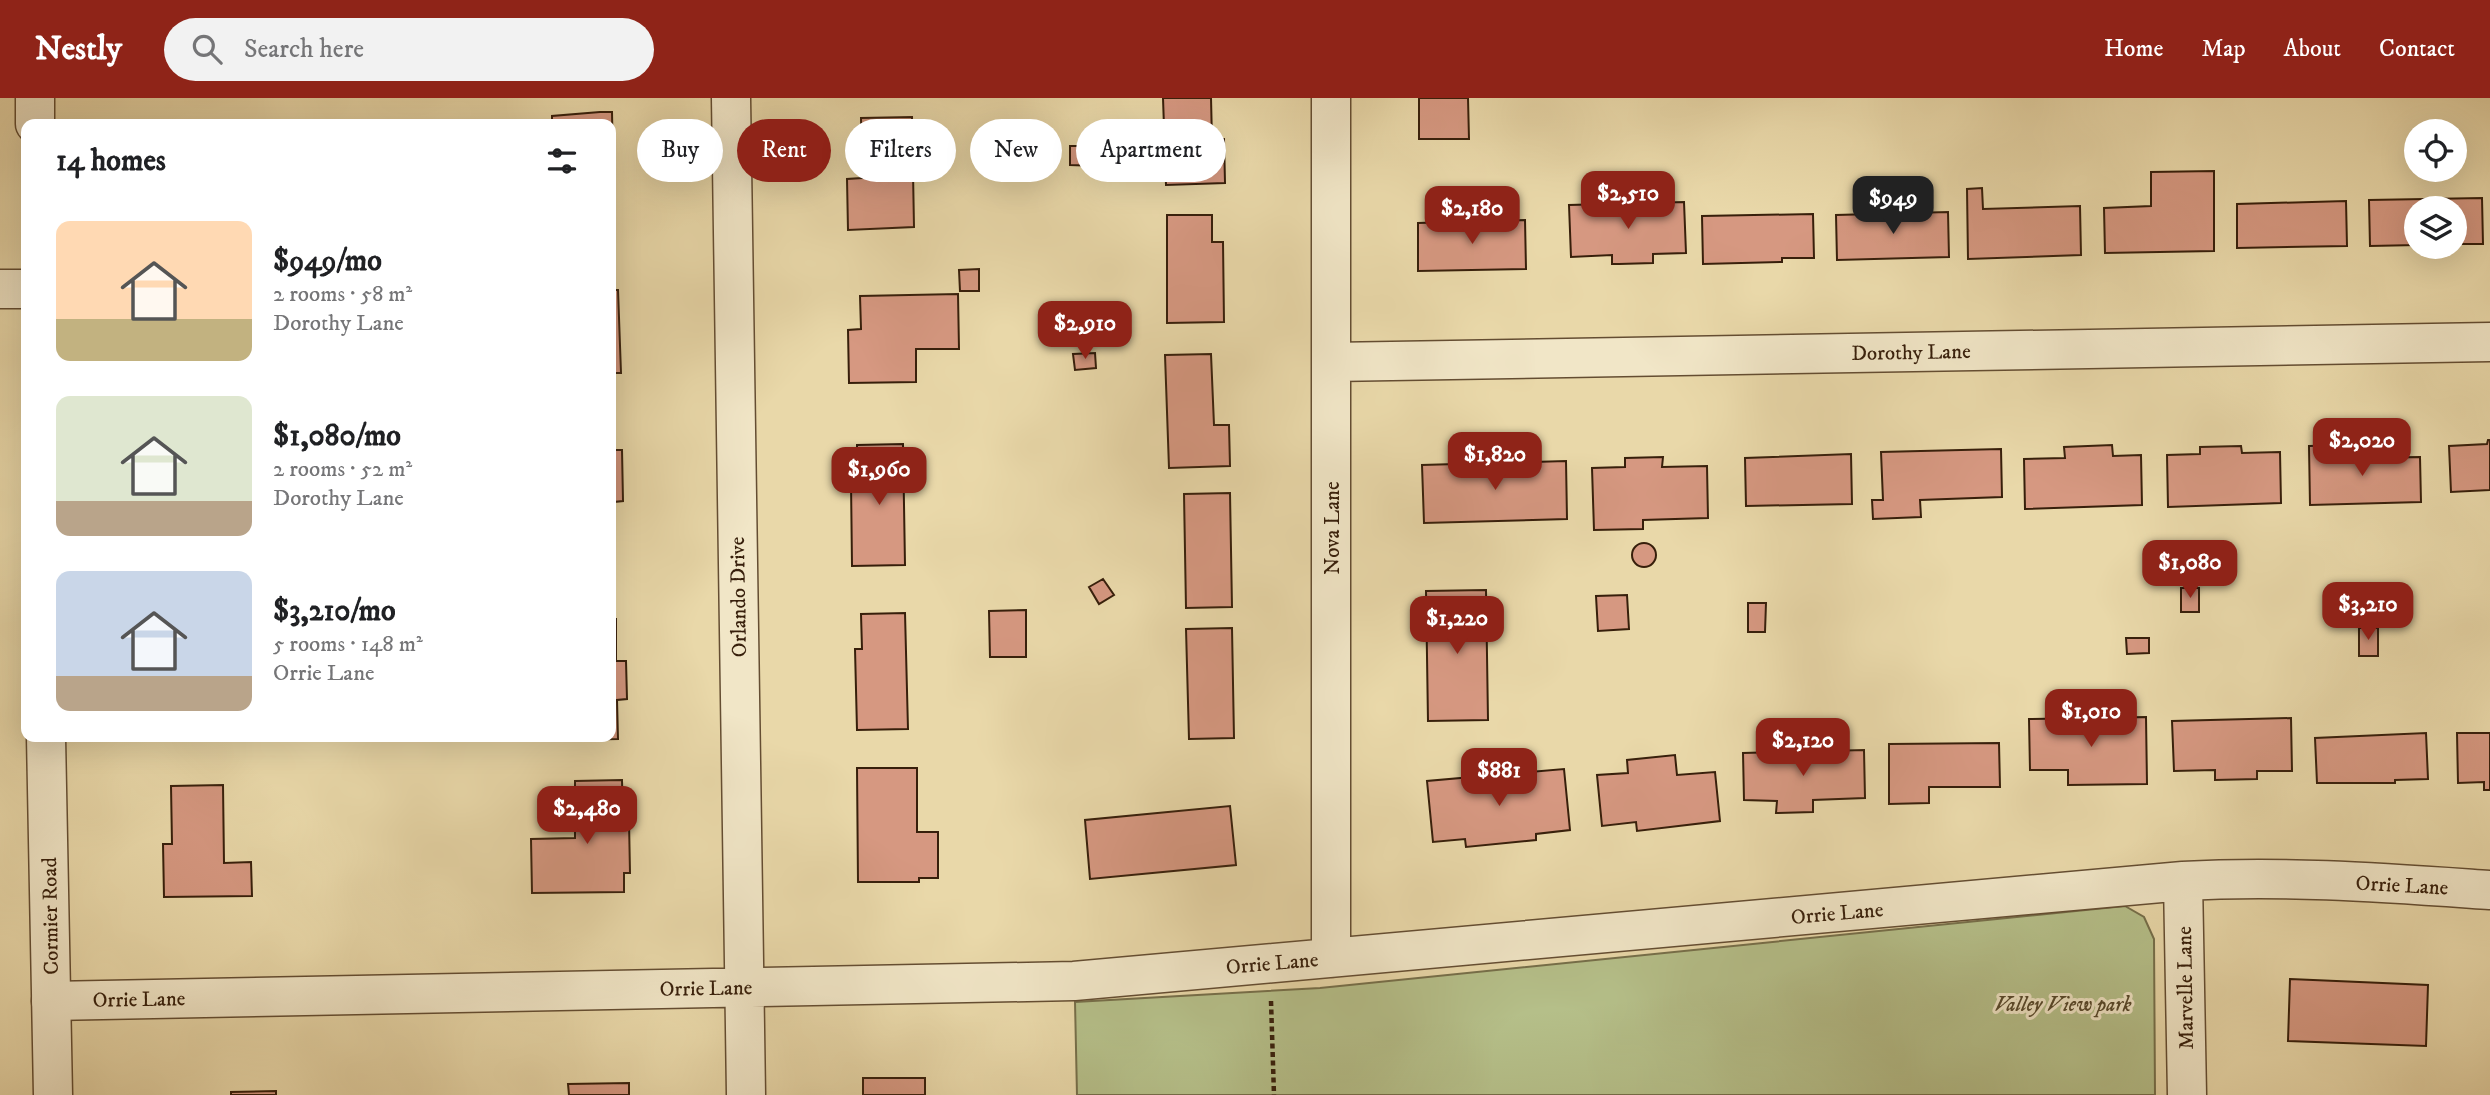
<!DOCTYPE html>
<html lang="en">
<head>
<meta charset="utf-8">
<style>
  :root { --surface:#fff; --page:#f2f2f2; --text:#202124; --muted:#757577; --accent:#8f2418 }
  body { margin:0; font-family:"IM FELL DW Pica",serif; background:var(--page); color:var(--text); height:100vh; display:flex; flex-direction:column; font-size:26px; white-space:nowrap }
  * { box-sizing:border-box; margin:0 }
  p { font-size:23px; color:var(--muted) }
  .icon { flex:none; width:38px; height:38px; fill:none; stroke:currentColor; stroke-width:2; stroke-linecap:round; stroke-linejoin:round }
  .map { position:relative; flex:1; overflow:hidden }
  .panel { position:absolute; left:21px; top:21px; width:595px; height:623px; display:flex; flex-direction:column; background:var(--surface); border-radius:14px; box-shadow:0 7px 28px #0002 }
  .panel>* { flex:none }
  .guide { position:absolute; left:637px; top:21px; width:665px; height:63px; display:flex; gap:14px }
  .buttons { position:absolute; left:2404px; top:21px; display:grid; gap:14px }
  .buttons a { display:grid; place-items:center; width:63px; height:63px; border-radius:50%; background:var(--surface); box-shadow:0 7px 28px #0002; font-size:35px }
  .price { position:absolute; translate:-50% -60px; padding:0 16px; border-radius:14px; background:var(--accent); color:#fff; font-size:23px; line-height:46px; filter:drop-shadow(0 2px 4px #0008) }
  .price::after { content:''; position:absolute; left:50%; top:42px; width:21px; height:16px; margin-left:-10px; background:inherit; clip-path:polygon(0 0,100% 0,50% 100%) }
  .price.active { background:#222; color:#fff }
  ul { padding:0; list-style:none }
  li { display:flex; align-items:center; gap:21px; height:175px; padding:0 35px }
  li span { display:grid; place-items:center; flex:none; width:196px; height:140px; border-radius:14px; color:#555 }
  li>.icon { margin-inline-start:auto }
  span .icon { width:84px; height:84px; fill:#fffc; stroke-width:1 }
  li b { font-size:30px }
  h2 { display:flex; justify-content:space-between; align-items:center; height:84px; padding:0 35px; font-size:30px }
  .chip { padding:0 24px; border-radius:32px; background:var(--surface); box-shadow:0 7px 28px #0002; font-size:24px; line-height:63px }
  .chip.active { background:var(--accent); color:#fff }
  header { display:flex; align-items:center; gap:42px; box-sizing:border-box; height:98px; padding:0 35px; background:var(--accent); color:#fff }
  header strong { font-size:33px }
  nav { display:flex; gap:38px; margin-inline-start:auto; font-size:24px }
  .search { width:490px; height:63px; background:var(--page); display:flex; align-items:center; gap:18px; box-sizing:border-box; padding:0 24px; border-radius:38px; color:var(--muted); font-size:26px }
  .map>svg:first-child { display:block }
  .green { fill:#b5bf89; stroke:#766f4a; stroke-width:2 }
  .building { fill:#d69881; stroke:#371f0b; stroke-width:2 }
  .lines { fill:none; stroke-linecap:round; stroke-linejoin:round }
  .minor-casing { stroke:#644d32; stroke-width:41 }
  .tertiary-casing { stroke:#644d32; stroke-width:41 }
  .path { stroke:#371f0b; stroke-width:4.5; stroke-dasharray:5 3.5; stroke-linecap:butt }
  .minor { stroke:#f1e6c7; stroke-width:38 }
  .tertiary { stroke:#f1e6c7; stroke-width:38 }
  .labels { text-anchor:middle; stroke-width:6; stroke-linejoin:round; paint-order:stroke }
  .street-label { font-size:21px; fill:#371f0b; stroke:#f1e6c7 }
  .park-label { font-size:21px; font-style:italic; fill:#56472a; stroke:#f1e6c7 }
</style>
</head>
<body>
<header>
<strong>Nestly</strong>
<div class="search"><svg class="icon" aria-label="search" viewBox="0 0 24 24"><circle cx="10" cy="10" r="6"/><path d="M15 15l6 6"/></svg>Search here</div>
<nav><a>Home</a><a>Map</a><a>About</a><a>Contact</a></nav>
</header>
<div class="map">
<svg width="2490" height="997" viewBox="0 0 2490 997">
  <rect width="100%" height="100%" fill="#e9d8a9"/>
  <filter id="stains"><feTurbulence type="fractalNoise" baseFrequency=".00286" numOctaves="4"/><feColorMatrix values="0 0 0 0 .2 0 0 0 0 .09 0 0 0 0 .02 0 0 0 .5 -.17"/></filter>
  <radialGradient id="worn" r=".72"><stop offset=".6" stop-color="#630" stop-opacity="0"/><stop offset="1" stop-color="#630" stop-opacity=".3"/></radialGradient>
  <path class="green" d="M2125,808L2144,819L2154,841L2155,997H1077L1075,904L1320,890Z"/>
  <path class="building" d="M1163,0H1211L1212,42L1224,41L1225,85L1166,87Z
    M1419,0H1468L1469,41H1419Z
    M600,14H612L613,69L611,26H552V18Z
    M912,19L914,129L848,132L847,81L862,80L861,20Z
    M1070,48H1098V68L1070,67Z
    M2214,73V153L2105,155L2104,110L2151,108V74Z
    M1982,90L1983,111L2080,108L2081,157L1968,161L1967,91Z
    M2482,100L2483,146H2455V110H2417V147L2370,148L2369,102Z
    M2346,103L2347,148L2237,150V106Z
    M1684,104L1686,155L1653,156V165L1619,166H1612V157L1571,159L1569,107Z
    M1948,114L1949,159L1837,162L1836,117Z
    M1813,116L1814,160H1782V164L1703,166L1702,118Z
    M1167,117H1212V144H1223L1224,224L1167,225Z
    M1525,122L1526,171L1418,173V125Z
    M979,171V193H960L959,172Z
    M611,192H618L621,275H611Z
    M958,196L959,251H916V284L849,285L848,232L861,231L860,198Z
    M1079,206L1097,212L1091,230L1074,225Z
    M1095,255L1096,270L1075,272L1073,256Z
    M1211,256L1214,327H1229L1230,368L1169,370L1165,257Z
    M2488,342H2490V392L2451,394L2449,348L2487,346Z
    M903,346L905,467L852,468L851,384H857V347Z
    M2112,347L2113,358L2141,357L2142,407L2025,411L2024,361L2065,360L2064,349Z
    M2348,347L2349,360L2420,359L2421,404L2310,407L2309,348Z
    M2241,348L2242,355L2280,354L2281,405L2168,409L2167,357L2200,356V349Z
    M2001,351L2002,399L1920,402L1921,419L1873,421L1872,402H1883L1881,354Z
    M611,352H622L623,403L614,404L615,476H611Z
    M1851,356L1852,406L1746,408L1745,360Z
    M1663,359L1662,369L1707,368L1708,420L1643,422V431L1594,432L1592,370L1625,369V360Z
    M1566,363L1567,421L1424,425L1422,367Z
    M1230,395L1232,509L1186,510L1184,396Z
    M1632 457a12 12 0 1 1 24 0a12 12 0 1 1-24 0Z
    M1103,481L1114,497L1099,506L1089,489Z
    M2181,490H2199V514H2181Z
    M1486,492L1488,622L1428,623L1426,493Z
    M2365,496H2380V515H2365Z
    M1627,497L1629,531L1598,533L1596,498Z
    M1748,505H1766L1765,534H1748Z
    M1026,512V559H990L989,513Z
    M905,515L908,631L857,632L855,551H862L861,516Z
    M611,521H616V563H626L627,601L617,602L618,641L568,642V639H611Z
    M1232,530L1234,640L1189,641L1186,531Z
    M2359,530H2378V558H2359Z
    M2126,540H2149V555L2127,556Z
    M2146,619L2147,686L2068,687V672H2030L2029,621Z
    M2291,620L2292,673H2257V681L2215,682V672L2174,673L2172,623Z
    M2426,635L2428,681L2395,682V685H2317L2315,640Z
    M2457,635H2490V692H2484V684L2458,685Z
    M171,639H226V642L171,643Z
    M1999,645L2000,689H1929V705L1889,706V646Z
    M1864,652L1865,700L1813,702V714L1776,715L1777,703L1744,702L1743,655Z
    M1675,657L1677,677L1715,674L1720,723L1637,733L1636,724L1602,728L1597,677L1628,675L1627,662Z
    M857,670H917V734H938V780H919V784H858Z
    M1564,671L1570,732L1536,736V742L1466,749L1465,741L1433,744L1427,683Z
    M622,682L623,723H629L630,775H624V794L532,795L531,741L575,740V683Z
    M223,687L224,765L251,764L252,798L164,799L163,746H172L171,688Z
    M1230,708L1236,767L1090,781L1085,722Z
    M2290,881L2428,887L2426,948L2288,943Z
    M863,980H925V997H863Z
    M629,985V997H569L568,986Z
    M276,993V997H231V994Z"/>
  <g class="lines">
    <g class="minor-casing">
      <path id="minor" d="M731,0L746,997
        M0,191H26
        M1332,264L2490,244
        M2183,783L2187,997
        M1331,860V0
        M51,903L1074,883L2183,783C2285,777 2388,785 2490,792"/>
    </g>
    <g class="tertiary-casing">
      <path id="tertiary" d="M35,0V26
        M46,639L53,997"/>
    </g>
    <path class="path" d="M1271,903L1274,997"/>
    <use href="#minor" class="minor"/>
    <use href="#tertiary" class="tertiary"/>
  </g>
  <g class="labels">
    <g class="street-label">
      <text transform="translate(1911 254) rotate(-1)" y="7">Dorothy Lane</text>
      <text transform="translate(1332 430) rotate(-90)" y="7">Nova Lane</text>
      <text transform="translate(738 499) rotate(-91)" y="7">Orlando Drive</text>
      <text transform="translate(2402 787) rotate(3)" y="7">Orrie Lane</text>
      <text transform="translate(1837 815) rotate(-5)" y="7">Orrie Lane</text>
      <text transform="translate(50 818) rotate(-91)" y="7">Cormier Road</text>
      <text transform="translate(1272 865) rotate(-5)" y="7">Orrie Lane</text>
      <text transform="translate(706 890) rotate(-1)" y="7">Orrie Lane</text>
      <text transform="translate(2185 890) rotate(-91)" y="7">Marvelle Lane</text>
      <text transform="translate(139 901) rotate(-1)" y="7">Orrie Lane</text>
    </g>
    <g class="park-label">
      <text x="2063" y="913">Valley View park</text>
    </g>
  </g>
  <rect width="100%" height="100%" filter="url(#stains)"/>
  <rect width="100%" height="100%" fill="url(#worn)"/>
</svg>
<div class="buttons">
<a><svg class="icon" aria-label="locate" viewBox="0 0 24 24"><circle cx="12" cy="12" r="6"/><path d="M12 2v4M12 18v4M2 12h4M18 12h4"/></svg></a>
<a><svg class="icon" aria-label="layers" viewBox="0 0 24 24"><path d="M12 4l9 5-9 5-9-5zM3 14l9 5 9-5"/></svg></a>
</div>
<b class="price" style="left:1628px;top:133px">$2,510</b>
<b class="price active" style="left:1893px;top:138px">$949</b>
<b class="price" style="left:1472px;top:148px">$2,180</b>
<b class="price" style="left:1085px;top:263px">$2,910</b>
<b class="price" style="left:2362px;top:380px">$2,020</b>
<b class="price" style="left:1495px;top:394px">$1,820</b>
<b class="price" style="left:879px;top:409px">$1,960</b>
<b class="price" style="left:2190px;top:502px">$1,080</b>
<b class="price" style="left:2368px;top:544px">$3,210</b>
<b class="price" style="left:1457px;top:558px">$1,220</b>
<b class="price" style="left:2091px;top:651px">$1,010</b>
<b class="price" style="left:1803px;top:680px">$2,120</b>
<b class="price" style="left:1499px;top:710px">$881</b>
<b class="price" style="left:587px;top:748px">$2,480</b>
<div class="guide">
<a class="chip">Buy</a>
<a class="chip active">Rent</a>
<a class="chip">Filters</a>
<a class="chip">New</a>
<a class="chip">Apartment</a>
</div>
<section class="panel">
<h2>14 homes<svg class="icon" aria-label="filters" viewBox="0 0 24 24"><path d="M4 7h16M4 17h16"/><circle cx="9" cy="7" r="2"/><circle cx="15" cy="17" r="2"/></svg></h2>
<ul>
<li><span style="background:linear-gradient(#ffd9b3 70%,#c2b280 0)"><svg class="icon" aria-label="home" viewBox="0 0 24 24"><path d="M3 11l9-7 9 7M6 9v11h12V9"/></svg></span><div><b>$949/mo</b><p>2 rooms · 58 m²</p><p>Dorothy Lane</p></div></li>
<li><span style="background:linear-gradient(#dfe7d0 75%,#b9a48a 0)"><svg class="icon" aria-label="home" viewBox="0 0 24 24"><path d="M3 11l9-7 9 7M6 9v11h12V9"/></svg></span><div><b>$1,080/mo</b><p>2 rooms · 52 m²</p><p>Dorothy Lane</p></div></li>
<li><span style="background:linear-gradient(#c9d6e8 75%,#b9a48a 0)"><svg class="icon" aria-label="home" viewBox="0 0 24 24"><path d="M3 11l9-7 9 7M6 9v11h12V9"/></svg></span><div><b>$3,210/mo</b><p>5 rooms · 148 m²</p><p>Orrie Lane</p></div></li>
</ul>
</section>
</div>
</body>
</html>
